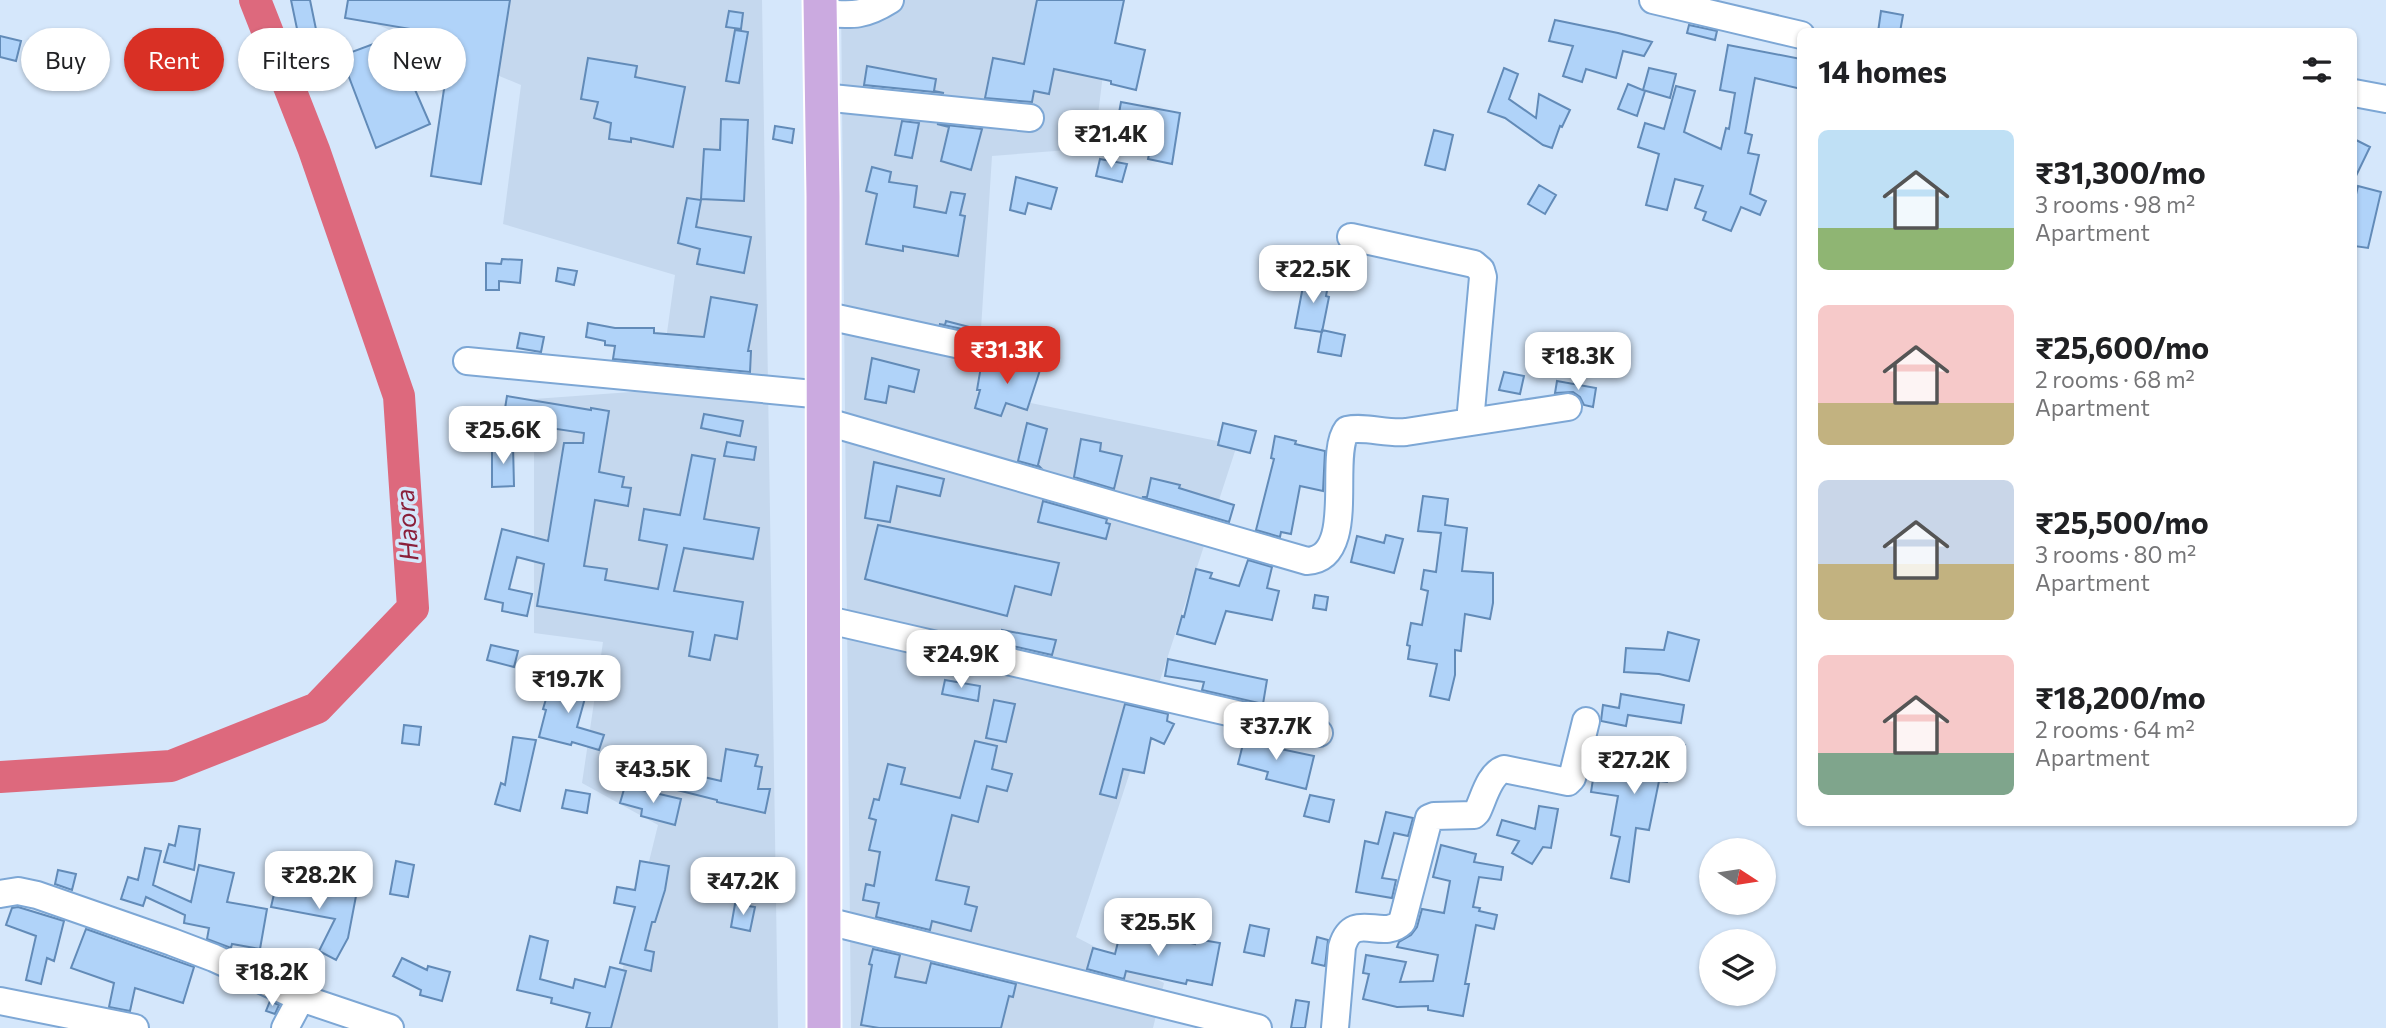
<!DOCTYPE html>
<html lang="en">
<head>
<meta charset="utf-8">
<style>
  :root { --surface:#fff; --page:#f6f6f6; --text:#202124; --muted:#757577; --accent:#d93025 }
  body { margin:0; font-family:Commissioner,sans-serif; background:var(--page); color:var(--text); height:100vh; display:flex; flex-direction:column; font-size:26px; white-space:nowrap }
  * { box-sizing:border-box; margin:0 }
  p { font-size:23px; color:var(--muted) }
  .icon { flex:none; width:38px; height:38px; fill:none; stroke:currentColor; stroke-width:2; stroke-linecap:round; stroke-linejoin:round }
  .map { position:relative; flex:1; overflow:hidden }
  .drawer { position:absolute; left:1797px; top:28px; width:560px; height:798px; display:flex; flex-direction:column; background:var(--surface); border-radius:10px; box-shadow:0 2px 5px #0004 }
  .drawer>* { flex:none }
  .top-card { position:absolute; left:21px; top:28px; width:665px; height:63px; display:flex; gap:14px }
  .needle { width:46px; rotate:102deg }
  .controls { position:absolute; left:1699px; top:838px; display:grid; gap:14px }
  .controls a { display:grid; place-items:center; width:77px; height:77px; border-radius:50%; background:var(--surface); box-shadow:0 2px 5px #0004; font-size:35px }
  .price { position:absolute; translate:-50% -60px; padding:0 16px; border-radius:14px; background:#fff; color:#222; font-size:23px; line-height:46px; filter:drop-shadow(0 2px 4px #0008) }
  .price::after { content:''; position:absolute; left:50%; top:42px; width:21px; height:16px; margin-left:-10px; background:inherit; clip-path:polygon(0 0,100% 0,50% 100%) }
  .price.on { background:var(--accent); color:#fff }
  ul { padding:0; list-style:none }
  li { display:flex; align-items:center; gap:21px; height:175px; padding:0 21px }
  li span { display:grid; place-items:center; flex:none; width:196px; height:140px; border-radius:10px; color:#555 }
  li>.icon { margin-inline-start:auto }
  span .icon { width:84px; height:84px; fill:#fffc; stroke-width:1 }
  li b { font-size:30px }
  h2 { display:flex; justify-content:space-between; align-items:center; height:84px; padding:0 21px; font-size:30px }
  .chip { padding:0 24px; border-radius:32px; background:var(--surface); box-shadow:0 2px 5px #0004; font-size:24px; line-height:63px }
  .chip.on { background:var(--accent); color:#fff }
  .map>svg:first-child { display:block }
  .built { fill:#c5d8ee }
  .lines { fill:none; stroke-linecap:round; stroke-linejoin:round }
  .river { stroke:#dd697d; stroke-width:32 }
  .building { fill:#b0d3f9; stroke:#628bb8; stroke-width:2 }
  .minor-casing { stroke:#7da7d5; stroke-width:30 }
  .major-casing { stroke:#fff; stroke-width:37 }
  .minor { stroke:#fff; stroke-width:26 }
  .major { stroke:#cbaae0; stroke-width:33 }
  .labels { text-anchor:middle; stroke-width:7; stroke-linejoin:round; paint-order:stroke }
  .water-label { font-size:26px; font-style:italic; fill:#8a203b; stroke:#d5e7fb }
</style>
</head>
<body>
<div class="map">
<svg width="2386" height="1028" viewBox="0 0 2386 1028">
  <rect width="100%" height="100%" fill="#d5e7fb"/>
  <path class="built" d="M371,0H762L778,1028H608L658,825L582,783L603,642L534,633V399L659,390L675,275L503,224L521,85L378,25Z
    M841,0H1112L1094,148L992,156L977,392L1237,445L1076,937L1164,983L1153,1028H851Z"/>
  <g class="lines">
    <path class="river" d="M0,777L171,766L317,708L413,608L399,396L314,150L255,0"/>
  </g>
  <path class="building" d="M291,0H310L319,44L301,48Z
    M348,0H510L481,184L431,176L452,36L345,18Z
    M1037,0H1124L1115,43L1145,50L1136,90L1111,84V81L1054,69L1049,94L1034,91L1032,102L985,98L993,58L1024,64Z
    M729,11L743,13L741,29L726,27Z
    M1881,11L1903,15L1900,32H1878Z
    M1555,20L1618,33L1652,42L1644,56L1623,51L1616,78L1586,69L1582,82L1563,76L1573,46L1549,41Z
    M1689,25L1717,31L1715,40L1687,33Z
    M735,30L748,32L739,83L726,81Z
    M0,36L21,41L16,61L0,57Z
    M392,37L430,124L376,148L341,56Z
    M1728,45L1801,59V89L1755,78L1745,133L1752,135L1748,153L1759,155L1750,194L1766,201L1760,215L1741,207L1731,231L1703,220L1706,212L1695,208L1703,186L1675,179L1667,210L1646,205L1659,154L1638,147L1645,123L1664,129L1676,86L1695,91L1684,132L1721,149L1726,128L1729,129L1735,93L1720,90Z
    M588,58L637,66L635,77L685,87L673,147L631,138V142L609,139L611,123L594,118L598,102L581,99Z
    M867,66L936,79L934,91L944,93L864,85Z
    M1504,68L1518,74L1509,99L1536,118L1539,94L1570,110L1562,127L1560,126L1552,148L1543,145L1505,118L1488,112Z
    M1649,68L1676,74L1670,98L1643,90Z
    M1628,84L1645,91L1637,116L1618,109Z
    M1121,102L1180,113L1172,164L1148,159L1152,141L1115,135Z
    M721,119L748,120L744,201L701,199L704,149L720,150Z
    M902,121L919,123L912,158L895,155Z
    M937,124L982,129L971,170L941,161L949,127Z
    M775,126L794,129L792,143L773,139Z
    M1434,130L1453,135L1445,170L1425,165Z
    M2354,139L2370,147L2354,180Z
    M1100,159L1127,164L1122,182L1096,176Z
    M872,167L891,172L889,182L917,186L914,207L946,213L951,192L965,194L960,215L965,216L958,256L903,246V251L866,244L877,194L866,191Z
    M1016,177L1057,188L1051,209L1028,203L1025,214L1010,210Z
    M1539,185L1556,195L1545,214L1528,204Z
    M2358,186L2381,192L2368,248L2354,246V203Z
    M687,198L701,200L696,227L751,237L744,273L697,264L700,249L678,243Z
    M502,259L522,260L520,283L499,281V290H486V263L501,264Z
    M558,268L577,271L574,285L556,281Z
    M1305,276L1329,280L1326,296L1329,297L1322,332L1295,328Z
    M711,297L757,305L748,351H751L750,372L613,359L615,346L605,345V341L586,337L588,323L615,328H654V333L704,337Z
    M946,321L977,329L976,332L939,324L945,325Z
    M1322,330L1345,335L1341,356L1318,352Z
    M520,333L544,337L541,352L517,348Z
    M1008,356L1041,367L1027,410L1006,403L1001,416L975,408L980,390H977L981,366L998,367Z
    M872,358L919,370L914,392L889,386L886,403L865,399Z
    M1504,372L1524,376L1520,394L1499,390Z
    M1557,381L1596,388L1593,407L1584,405L1580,397L1573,392L1555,393Z
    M507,396L591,410V408L609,411L599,472L624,477L622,487L631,488L628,506L595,500L584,566L607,569L605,580L658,589L667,545L639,540L644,509L680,515L692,455L715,459L704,519L759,528L753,559L684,548L674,591L743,602L737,639L715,635L710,660L689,656L693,632L537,606L544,564L517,557L509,589L532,594L527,616L502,611L503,603L485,599L502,529L548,541L564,443H583L584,433L503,421Z
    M704,414L743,421L740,436L701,428Z
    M1027,423L1047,429L1038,465L1040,467L1018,461Z
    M1223,423L1256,431L1250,453L1218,445Z
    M1275,436L1296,441L1295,444L1325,451L1323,491L1300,486L1291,534L1281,532L1280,537L1256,530L1274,459L1271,458Z
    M1081,439L1101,443L1100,451L1122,456L1114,489L1074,477Z
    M727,442L756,447L754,460L724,456Z
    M492,445H513L514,486L492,487Z
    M874,462L944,479L940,496L897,486L890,522L865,518Z
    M1151,478L1180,485L1179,488L1234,505L1229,522L1142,497H1147Z
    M1423,496L1448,499L1445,525L1467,528L1462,571L1493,573V603L1490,619L1465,614L1461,651L1455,650V675L1449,700L1430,696L1437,664L1408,659L1410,646L1407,645L1411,623L1422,625L1428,591L1421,589L1424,570L1436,572L1441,533L1418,531Z
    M1043,501L1107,519L1106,523L1110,524L1106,539L1038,522Z
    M878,525L1059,563L1051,595L1015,586L1007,616L865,579Z
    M1386,535L1403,539L1394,573L1351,562L1357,536L1384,543Z
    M1248,560L1272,567L1267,588L1279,591L1272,620L1226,611L1215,644L1177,634L1182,616L1184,617L1196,569L1212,573L1210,578L1239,586Z
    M1315,595L1328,597L1326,610L1313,608Z
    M1002,630L1056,640L1052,655L1000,643Z
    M1668,632L1699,640L1689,681L1659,674L1624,672L1626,648L1664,650Z
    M491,645L518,651L514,667L487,660Z
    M1168,659L1267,680L1263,704L1202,690L1204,682L1165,676Z
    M565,674L590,680L577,727L604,735L599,750L572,742L571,745L539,737L546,710L543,709L549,689L560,692Z
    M945,680L980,686L978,701L942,694Z
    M1621,694L1684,705L1681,723L1628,715L1626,726L1601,721L1603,705L1619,708Z
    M994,700L1015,704L1006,742L986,738Z
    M1125,704L1168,714L1167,721L1174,724L1164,744L1151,738L1144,773L1123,769L1116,798L1100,794Z
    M404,725L421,727L419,745L402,743Z
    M1246,732L1265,737L1262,745L1314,756L1306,789L1266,779L1268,772L1238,764Z
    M513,737L536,740L520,811L495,804L501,783L505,785Z
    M975,741L997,746L992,769L1012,774L1007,791L987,786L978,822L952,815L936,880L969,887L965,904L977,907L971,931L932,921L930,930L876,917L879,903L863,900L866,884L874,886L880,852L869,850L876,820L869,818L874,799L879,800L888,764L905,768L901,784L960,798Z
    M1666,741L1685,745L1683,760L1671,758L1667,782L1659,781L1649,830L1636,828L1629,882L1611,878L1620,837L1611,835L1618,796L1591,792L1594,773L1610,777L1618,747L1664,755Z
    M726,749L758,755L755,766L762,767L758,789H770L765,813L717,802V800L673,789L678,771L721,781Z
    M606,761L637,766L634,785L603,780Z
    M625,786L681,799L675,825L641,816L642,809L620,803Z
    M566,790L590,794L587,813L562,808Z
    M1310,795L1334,800L1329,822L1304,816Z
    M1539,806L1558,809L1551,848L1543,847L1532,864L1512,853L1519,841L1497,835L1502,820L1535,829Z
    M1386,812L1413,818L1408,836L1394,833L1382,878L1396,880L1392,898L1356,892L1365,841L1378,844Z
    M179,826L200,829L194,870L164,862L169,844L175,846Z
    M1441,845L1476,854L1474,862L1503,867L1501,880L1479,877L1473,907L1480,908L1479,911L1497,915L1494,929L1476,925L1465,984H1469L1463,1016L1428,1010V1006L1397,1007L1363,999L1369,974L1363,973L1366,955L1406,962L1400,982L1433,981L1438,955L1397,947L1399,942L1411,935L1417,927L1422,909L1444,913L1450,881L1433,877Z
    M145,848L161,851L153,885L191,902L199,865L234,873L227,902L267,909L260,949L232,944L231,948L207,939L209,928L184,923L185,915L146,897L143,906L121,899L128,877L138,880Z
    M396,861L414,865L408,897L390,894Z
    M640,861L669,866L665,890L655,922H652L645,950L654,952L651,971L620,963L635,907L614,903L617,887L635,890Z
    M698,865L745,877L740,896L693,886Z
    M58,870L76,874L72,890L55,884Z
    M277,881L356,896L348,938L336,960L319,951L335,919L271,907Z
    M735,904L755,907L750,931L731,927Z
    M18,907L64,921L54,961L47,958L41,984L26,980L36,936L6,925L12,908Z
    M1250,925L1269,929L1264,956L1244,952Z
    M1122,926L1195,944L1196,939L1220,943L1212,985L1187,980L1186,984L1126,971L1124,979L1087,969L1093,948L1115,954Z
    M86,929L194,967L183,1003L135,988L130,1011L109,1007L114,983L71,968Z
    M530,936L548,941L540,979L573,988L575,979L605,987L610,967L626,971L611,1028H586L590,1013L551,1003L552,998L517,990Z
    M1317,937L1328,940L1325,966L1312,963Z
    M873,949L900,955L895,977L926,983L931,963L1016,984L1013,997L1009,996L1001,1028H879L861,1025L872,965L869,964Z
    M402,958L427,970L428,966L450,972L442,1001L420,995L421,990L393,976Z
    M1296,1000L1309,1002L1305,1028H1291Z
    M270,1001L279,1005L275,1014L266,1011Z"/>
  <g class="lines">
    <g class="minor-casing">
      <path id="minor" d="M1653,0L1801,35
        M820,13C852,15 863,17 890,0
        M2354,93L2386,99
        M822,97L1030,118
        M1351,237L1474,264L1481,270L1483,277L1470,422
        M823,315L993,352
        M467,361L824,395
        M824,421L1307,561C1359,558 1327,456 1347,430C1365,426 1386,434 1406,432L1568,407
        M824,619L1319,733
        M0,894L18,891L37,895L172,942L214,958L301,998L390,1028
        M823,920L1258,1028
        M0,1001L135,1028
        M285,1028L301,998
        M1335,1028L1342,947C1353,909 1382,942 1402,922L1429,818L1434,816L1474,815L1477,812C1484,798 1489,774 1504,769L1568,782L1572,778L1586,721"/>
    </g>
    <g class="major-casing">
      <path id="major" d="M820,0L823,196L824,1028"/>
    </g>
    <use href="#minor" class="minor"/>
    <use href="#major" class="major"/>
  </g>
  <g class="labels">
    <g class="water-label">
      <text transform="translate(407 525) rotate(-94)" y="9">Haora</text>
    </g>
  </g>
</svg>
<div class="controls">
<a><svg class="needle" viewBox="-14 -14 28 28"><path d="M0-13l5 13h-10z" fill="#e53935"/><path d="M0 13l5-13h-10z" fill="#757577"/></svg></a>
<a><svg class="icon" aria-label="layers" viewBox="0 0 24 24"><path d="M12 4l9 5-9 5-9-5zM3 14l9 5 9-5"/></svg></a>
</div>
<b class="price" style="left:1111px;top:170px">₹21.4K</b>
<b class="price" style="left:1313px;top:305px">₹22.5K</b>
<b class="price on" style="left:1007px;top:386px">₹31.3K</b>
<b class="price" style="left:1578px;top:392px">₹18.3K</b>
<b class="price" style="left:503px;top:466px">₹25.6K</b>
<b class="price" style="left:961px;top:690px">₹24.9K</b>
<b class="price" style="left:568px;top:715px">₹19.7K</b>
<b class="price" style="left:1276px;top:762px">₹37.7K</b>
<b class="price" style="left:1634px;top:796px">₹27.2K</b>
<b class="price" style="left:653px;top:805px">₹43.5K</b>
<b class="price" style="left:319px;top:911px">₹28.2K</b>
<b class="price" style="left:743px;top:917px">₹47.2K</b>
<b class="price" style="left:1158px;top:958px">₹25.5K</b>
<b class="price" style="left:272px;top:1008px">₹18.2K</b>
<div class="top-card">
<a class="chip">Buy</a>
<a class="chip on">Rent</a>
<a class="chip">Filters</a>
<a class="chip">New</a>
</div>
<section class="drawer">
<h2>14 homes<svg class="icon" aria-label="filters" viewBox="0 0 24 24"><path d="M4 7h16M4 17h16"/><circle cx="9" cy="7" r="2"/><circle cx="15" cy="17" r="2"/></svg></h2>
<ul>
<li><span style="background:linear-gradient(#bfe0f5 70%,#8fb573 0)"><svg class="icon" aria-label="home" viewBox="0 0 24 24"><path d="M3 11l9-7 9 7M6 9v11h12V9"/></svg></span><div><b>₹31,300/mo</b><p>3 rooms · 98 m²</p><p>Apartment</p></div></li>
<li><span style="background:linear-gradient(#f6c9c9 70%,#c2b280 0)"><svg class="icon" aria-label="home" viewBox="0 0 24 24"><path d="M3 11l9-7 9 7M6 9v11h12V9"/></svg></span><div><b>₹25,600/mo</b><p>2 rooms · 68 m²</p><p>Apartment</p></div></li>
<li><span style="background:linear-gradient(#c9d6e8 60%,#c2b280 0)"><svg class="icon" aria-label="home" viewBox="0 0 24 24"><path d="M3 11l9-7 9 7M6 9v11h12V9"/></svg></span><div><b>₹25,500/mo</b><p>3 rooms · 80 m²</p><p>Apartment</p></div></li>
<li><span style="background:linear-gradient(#f6c9c9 70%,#7fa58c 0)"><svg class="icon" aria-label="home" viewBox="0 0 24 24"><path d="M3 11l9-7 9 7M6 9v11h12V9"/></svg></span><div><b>₹18,200/mo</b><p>2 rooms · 64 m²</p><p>Apartment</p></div></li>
</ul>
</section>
</div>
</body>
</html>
